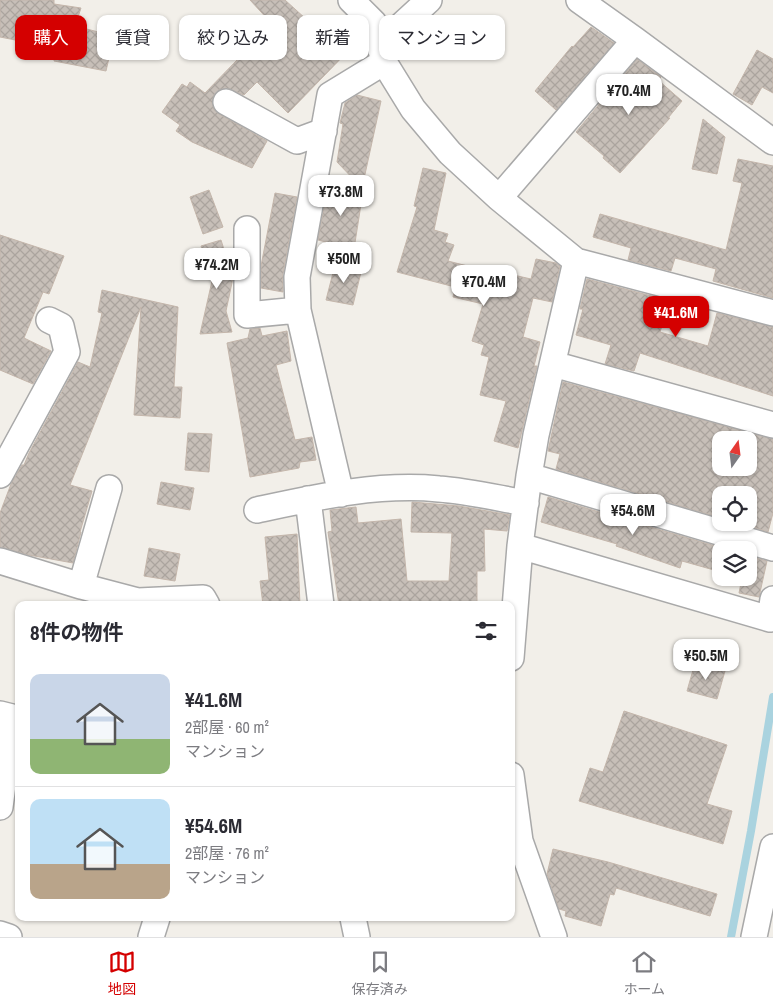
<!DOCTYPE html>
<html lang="ja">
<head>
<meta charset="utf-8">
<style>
  :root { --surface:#fff; --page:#f7f7f7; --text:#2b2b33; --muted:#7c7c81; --line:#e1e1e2; --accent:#d40000 }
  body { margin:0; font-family:"Archivo Narrow","Noto Sans JP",sans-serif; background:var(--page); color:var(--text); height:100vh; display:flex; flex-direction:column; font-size:19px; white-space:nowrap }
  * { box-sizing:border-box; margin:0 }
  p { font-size:16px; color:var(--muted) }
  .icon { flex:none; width:28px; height:28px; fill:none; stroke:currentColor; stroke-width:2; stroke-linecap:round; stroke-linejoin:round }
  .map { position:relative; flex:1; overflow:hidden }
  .details { position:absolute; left:15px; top:601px; width:500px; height:320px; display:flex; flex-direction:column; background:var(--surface); border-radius:10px; box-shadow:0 1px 4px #0004 }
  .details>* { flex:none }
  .top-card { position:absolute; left:15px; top:15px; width:500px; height:45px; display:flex; gap:10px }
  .needle { width:32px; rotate:14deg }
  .fabs { position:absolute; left:712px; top:431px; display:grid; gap:10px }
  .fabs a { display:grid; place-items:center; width:45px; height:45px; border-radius:10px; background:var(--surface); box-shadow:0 1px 4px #0004; font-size:25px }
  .price { position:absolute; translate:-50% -42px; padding:0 11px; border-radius:10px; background:#fff; color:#222; font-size:16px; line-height:32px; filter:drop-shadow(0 1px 2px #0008) }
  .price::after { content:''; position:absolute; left:50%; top:30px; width:15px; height:11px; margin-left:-8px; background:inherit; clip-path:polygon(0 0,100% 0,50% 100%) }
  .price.selected { background:var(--accent); color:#fff }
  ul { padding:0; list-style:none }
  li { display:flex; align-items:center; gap:15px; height:125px; padding:0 15px }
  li+li { border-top:1px solid var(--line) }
  li span { display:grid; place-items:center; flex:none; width:140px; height:100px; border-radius:10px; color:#555 }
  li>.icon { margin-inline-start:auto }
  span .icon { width:60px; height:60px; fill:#fffc; stroke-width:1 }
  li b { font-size:21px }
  h2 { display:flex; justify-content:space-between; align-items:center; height:60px; padding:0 15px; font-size:21px }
  .chip { padding:0 18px; border-radius:10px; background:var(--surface); box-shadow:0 1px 4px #0004; font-size:18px; line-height:45px }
  .chip.selected { background:var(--accent); color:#fff }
  .dock { display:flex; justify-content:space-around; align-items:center; height:70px; border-top:1px solid var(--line); background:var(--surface); font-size:14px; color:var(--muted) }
  .dock a { display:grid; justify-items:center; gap:2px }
  .dock .selected { color:var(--accent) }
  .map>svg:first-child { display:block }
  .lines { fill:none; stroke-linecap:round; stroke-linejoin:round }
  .stream { stroke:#aad3df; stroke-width:8 }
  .building { fill:url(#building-cross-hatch); stroke:#c4b6ab; fill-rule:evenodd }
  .street-casing { stroke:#a9a9a9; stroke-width:28 }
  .street { stroke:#fff; stroke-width:25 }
</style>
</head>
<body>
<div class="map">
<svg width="773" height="937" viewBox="0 0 773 937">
  <defs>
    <pattern id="building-cross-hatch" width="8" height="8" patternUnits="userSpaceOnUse" patternTransform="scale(1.25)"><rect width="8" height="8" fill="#c7bfb8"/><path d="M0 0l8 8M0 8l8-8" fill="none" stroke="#aba49e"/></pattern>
  </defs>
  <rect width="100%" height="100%" fill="#f2efe9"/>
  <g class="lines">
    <path class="stream" d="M731,937L751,831L773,697"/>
  </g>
  <path class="building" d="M0,0H54V4L81,8L75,26L114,36L106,71L54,61L56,48L0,37Z
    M250,0H285L327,38L336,29L352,47L288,113L257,82L244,95L226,88L219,90L214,95L212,103L214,110L219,114L267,141L252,168L192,142L176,131L180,125L162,112L182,84L187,87L190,82L205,93L272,24Z
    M591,27L614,43L556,110L535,91L572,46L573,47Z
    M757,50L773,59V93L762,87L752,105L733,94Z
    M637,59L661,77L658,80L682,101L668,118H670L620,173L603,158L604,156L576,132Z
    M357,95L381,101L362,188L337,162L343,124L340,123L345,103Z
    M703,119L725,137L717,174L692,169Z
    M738,159L773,166V298L713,281L716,269L675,258L671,271L628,260L631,248L593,237L600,214L726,250L742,183L733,181Z
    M423,168L446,173L434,230L448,234L445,242L454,245L448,261L495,273L496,271L531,279L536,259L556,263L560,266L552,302L533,298L523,337L540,342L534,366H537L518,448L494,441L506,401L480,395L489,357L481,355L484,345L472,341L483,304L453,297L455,287L397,272L417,207L414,206Z
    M332,180L362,198L354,249L318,240L325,202H327Z
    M209,190L223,227L203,234L190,197Z
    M275,193L297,197L283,274V292L261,288V266Z
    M0,235L64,256L49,294L43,292L24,338L51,351L33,384L0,370Z
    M221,240L233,278L226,311L232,332L200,334L212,281L201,246Z
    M336,261L362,268L353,305L326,300Z
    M587,279L663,299L662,302L669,304L660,332L708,346L717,313L773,327V396L640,353L634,371L605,364L611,345L576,335L583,309H580Z
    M102,290L178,307L174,387H182L180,418L134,415L141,307L70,485L92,491L80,532H81L73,563L29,555L0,547V513L11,484L22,465H24L29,453L78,362L90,367L102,313L98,312Z
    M260,328L262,336L287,331L291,361L276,365L295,440L312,437L316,460L300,462L299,468L250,477L227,343L248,338L250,329Z
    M563,382L773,439V513L768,532L737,522H749V495H721V518L556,469L560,454L548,451ZM721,440H749V468H721Z
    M188,433L212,434L209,472L185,470Z
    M161,482L194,488L190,510L157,504Z
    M548,497L729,550H721V572L682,561L680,568L616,546L617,544L541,522Z
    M412,502L459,506L510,515L507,531L484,529L485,571H477V605H339L328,532L332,531L330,510L356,507L358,523L401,519L407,581H449L452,533L411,532Z
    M297,534L300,605H263L260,581L269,580L265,537Z
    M149,548L180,554L175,581L144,576Z
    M749,556L767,561L759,597L739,593L741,583L725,579L726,578H749Z
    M695,663L725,671L717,699L687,691Z
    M624,711L727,745L707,804L732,811L723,844L579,801L590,768L603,772Z
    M553,849L608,862L717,894L710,916L616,888L614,895L610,894L601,926L565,916L566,911L559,909L547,874Z"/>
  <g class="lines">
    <g class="street-casing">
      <path id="street" d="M351,0L374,23L384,62L413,109L450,153L499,198L576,261L536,435L529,476L520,546L511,658
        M579,0L635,40L773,142
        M380,45L429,0
        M226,102L297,141L324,131
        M499,198L635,40
        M247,229V315L298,310
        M576,261L773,313
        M553,364L773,425
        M0,475L67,352L61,326L49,320
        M529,476L773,548
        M341,494L298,310L297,277L330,95L384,62
        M308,499L321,605
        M257,510C317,497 378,483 439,489C468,491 497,498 526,503
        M520,546L770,619L773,599
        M0,561L81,586L109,488
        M81,586L138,601L203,598L207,605
        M0,714L12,717L0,807
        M511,775L520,841L554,937
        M353,918L357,937
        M0,934L9,937
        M151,937L157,918
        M754,937L773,847"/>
    </g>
    <use href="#street" class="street"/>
  </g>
</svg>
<div class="fabs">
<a><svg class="needle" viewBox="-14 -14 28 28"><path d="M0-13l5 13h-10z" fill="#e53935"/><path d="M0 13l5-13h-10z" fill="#7c7c81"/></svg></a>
<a><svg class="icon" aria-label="locate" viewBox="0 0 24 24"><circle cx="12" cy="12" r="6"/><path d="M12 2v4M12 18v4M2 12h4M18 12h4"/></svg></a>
<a><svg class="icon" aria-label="layers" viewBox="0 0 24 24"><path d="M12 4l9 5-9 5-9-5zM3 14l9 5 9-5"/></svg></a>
</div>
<b class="price" style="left:629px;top:116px">¥70.4M</b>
<b class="price" style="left:341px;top:217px">¥73.8M</b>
<b class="price" style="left:344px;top:284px">¥50M</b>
<b class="price" style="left:217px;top:290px">¥74.2M</b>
<b class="price" style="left:484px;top:307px">¥70.4M</b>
<b class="price selected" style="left:676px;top:338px">¥41.6M</b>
<b class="price" style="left:633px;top:536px">¥54.6M</b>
<b class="price" style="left:706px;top:681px">¥50.5M</b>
<div class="top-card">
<a class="chip selected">購入</a>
<a class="chip">賃貸</a>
<a class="chip">絞り込み</a>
<a class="chip">新着</a>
<a class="chip">マンション</a>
</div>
<section class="details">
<h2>8件の物件<svg class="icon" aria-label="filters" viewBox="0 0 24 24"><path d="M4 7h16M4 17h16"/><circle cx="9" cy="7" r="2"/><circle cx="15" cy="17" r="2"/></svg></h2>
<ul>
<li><span style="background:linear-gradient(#c9d6e8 65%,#8fb573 0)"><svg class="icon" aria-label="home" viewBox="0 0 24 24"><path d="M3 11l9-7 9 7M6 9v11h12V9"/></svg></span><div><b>¥41.6M</b><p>2部屋 · 60 m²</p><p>マンション</p></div></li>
<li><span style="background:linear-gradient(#bfe0f5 65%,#b9a48a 0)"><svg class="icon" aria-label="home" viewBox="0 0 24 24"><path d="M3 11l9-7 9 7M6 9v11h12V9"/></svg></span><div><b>¥54.6M</b><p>2部屋 · 76 m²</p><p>マンション</p></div></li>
</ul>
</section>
</div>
<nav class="dock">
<a class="selected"><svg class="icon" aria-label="map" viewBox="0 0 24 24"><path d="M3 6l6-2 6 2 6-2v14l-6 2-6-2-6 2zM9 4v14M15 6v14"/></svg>地図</a>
<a><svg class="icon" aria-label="saved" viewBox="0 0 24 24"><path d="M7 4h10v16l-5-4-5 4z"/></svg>保存済み</a>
<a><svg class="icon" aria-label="home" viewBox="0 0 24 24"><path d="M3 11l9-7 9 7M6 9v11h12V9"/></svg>ホーム</a>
</nav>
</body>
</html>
